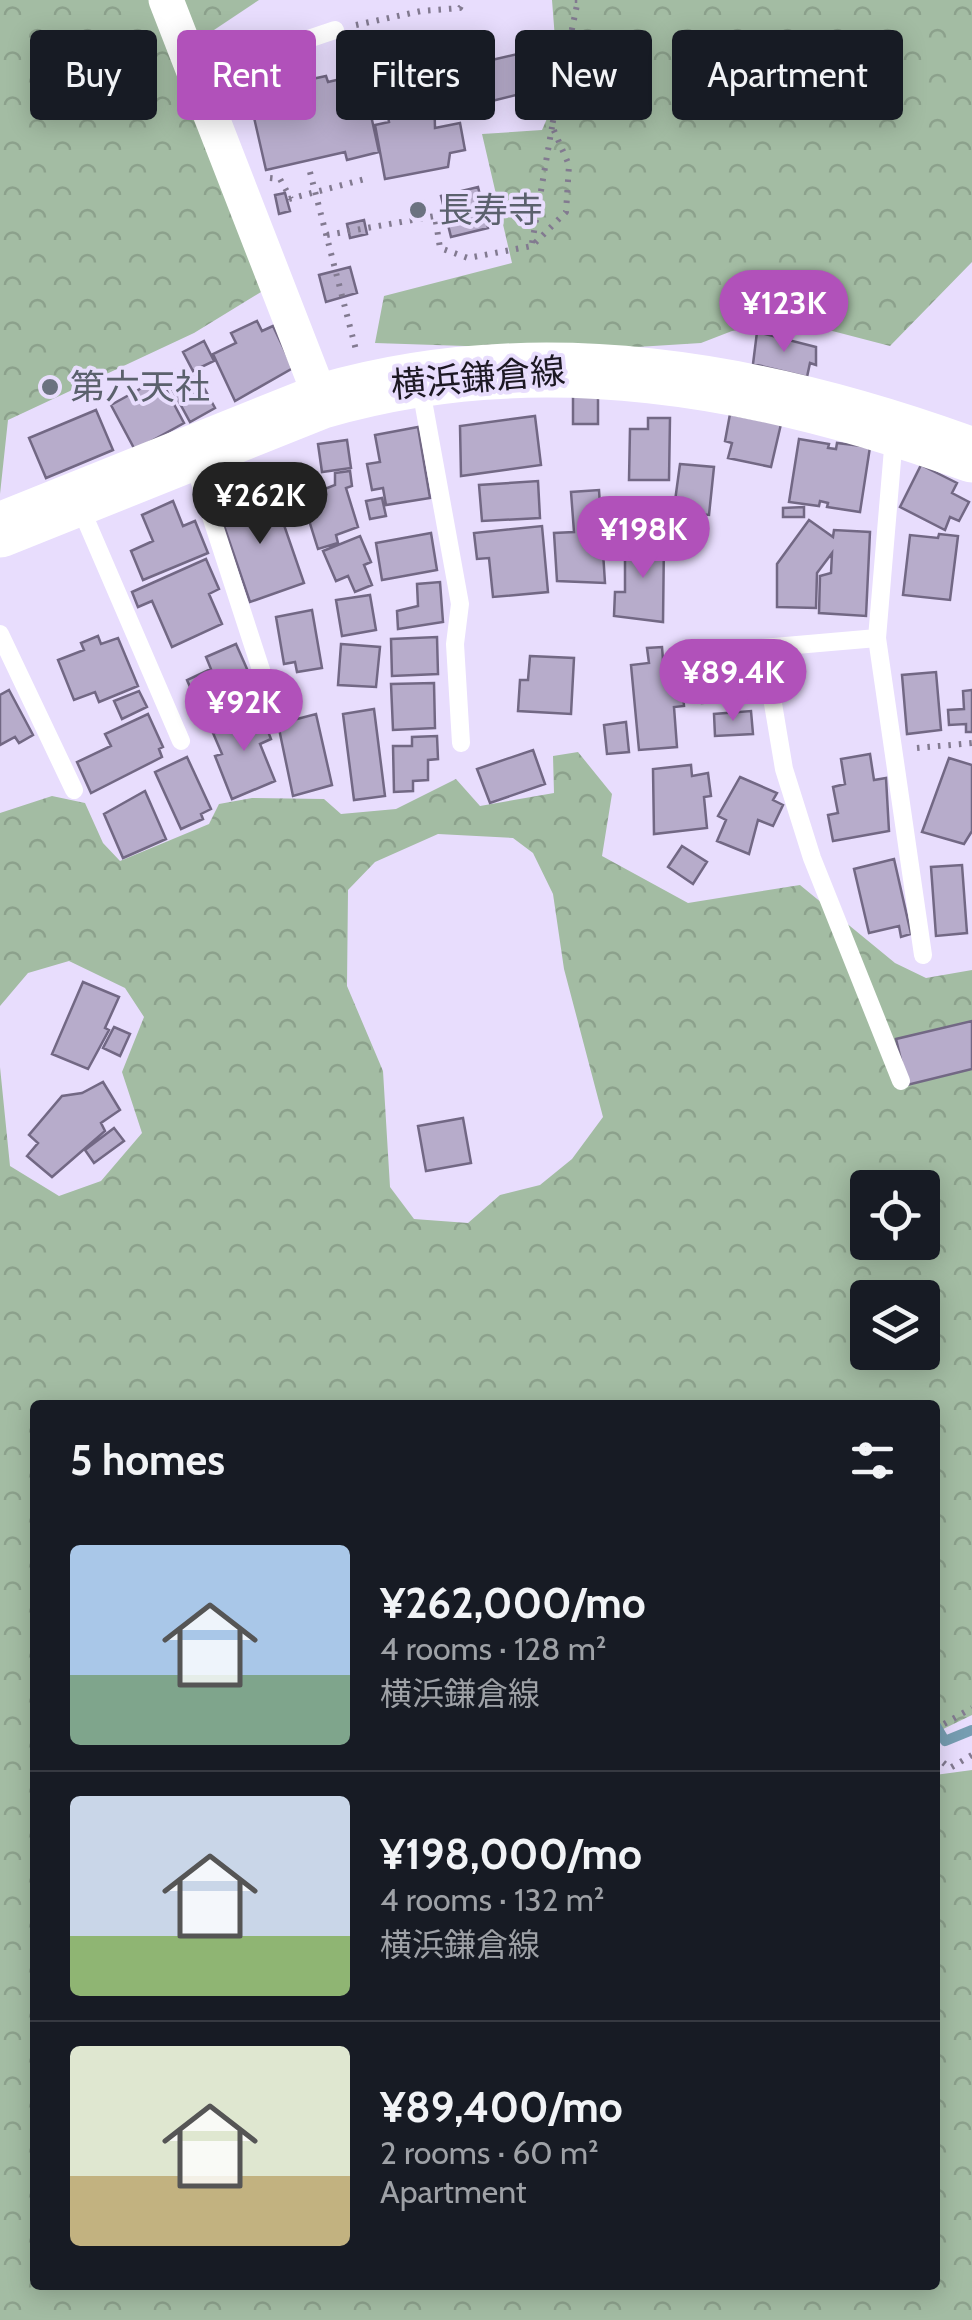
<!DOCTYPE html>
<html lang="en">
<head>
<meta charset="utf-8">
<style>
  :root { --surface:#171b24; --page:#242831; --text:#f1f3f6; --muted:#9ea1a6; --line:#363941; --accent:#b151ba }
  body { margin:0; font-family:Cabin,"Noto Sans JP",sans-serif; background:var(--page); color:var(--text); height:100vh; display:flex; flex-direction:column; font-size:38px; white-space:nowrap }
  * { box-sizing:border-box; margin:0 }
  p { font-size:32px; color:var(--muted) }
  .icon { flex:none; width:55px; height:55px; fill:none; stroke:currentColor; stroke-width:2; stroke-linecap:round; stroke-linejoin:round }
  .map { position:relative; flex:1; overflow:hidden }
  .drawer { position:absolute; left:30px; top:1400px; width:910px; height:890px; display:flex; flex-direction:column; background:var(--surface); border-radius:10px; box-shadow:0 5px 25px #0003 }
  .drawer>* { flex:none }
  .top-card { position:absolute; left:30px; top:30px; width:912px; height:90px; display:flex; gap:20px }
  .controls { position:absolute; left:850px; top:1170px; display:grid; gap:20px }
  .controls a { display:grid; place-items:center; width:90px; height:90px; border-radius:10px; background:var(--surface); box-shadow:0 5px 25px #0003; font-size:50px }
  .price { position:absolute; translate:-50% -85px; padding:0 22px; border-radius:35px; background:var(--accent); color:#fff; font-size:32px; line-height:65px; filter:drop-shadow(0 2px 5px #0008) }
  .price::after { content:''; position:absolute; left:50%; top:60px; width:30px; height:22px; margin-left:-15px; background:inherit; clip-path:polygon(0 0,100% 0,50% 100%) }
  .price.on { background:#222; color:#fff }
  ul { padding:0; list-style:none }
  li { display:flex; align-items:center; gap:30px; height:250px; padding:0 40px }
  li+li { border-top:2px solid var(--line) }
  li span { display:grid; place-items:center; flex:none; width:280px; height:200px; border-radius:10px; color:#555 }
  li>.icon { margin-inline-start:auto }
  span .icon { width:120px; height:120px; fill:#fffc; stroke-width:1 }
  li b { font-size:42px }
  h2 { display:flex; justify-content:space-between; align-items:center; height:120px; padding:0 40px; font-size:42px }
  .chip { padding:0 35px; border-radius:10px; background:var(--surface); box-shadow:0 5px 25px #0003; font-size:35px; line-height:90px }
  .chip.on { background:var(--accent); color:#fff }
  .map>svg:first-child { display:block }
  .forest { fill:url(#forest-crowns); fill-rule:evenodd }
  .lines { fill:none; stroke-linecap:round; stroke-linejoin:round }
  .stream { stroke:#769db1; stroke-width:10 }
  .building { fill:#b7accb; stroke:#726884; stroke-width:2.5 }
  .path { stroke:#827a90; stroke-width:6; stroke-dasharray:2.5 8; stroke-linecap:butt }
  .service { stroke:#fff; stroke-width:18 }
  .minor { stroke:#fff; stroke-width:35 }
  .primary { stroke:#fff; stroke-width:55 }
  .worship-dot { fill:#6b7280; stroke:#e8ddfd; stroke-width:4 }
  .labels { text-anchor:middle; stroke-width:8; stroke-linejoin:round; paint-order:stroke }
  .worship-label { font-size:35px; fill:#5b616d; stroke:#e8ddfd; text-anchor:start }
  .street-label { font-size:35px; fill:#1c1823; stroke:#e8ddfd }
</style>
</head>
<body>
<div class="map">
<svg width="972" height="2320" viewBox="0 0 972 2320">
  <defs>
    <pattern id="forest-crowns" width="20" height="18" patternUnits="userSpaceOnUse" patternTransform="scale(2.5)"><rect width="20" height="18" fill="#a3bca3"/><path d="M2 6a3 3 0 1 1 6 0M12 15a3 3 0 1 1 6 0" fill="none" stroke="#8ca18c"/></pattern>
  </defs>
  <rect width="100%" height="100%" fill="#e8ddfd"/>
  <path class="forest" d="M0,0H259L214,30L185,65L266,289L194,333L8,420L0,494Z
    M552,0H972V262L890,346L794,321L732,331L701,343L589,350L375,343L384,296L512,263L482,134L542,130L559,91Z
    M578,752L612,794L602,856L688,903L800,885L895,963L926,978L972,970V1715L935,1733V1405H35V2285H935V1775L972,1770V2320H0V1067L10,1166L59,1196L101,1181L142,1133L122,1072L144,1017L125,988L69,961L28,973L0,1006V813L52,796L85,803L103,843L120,861L209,824L219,804L252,798L324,799L341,814L396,809L456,779L480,806L554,793L553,756ZM438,834L513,838L533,853L553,894L564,969L603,1117L572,1159L540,1185L500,1195L468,1223L414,1219L390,1187L383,1071L347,986L348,890L375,862ZM868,1188H922V1242H868ZM868,1298H922V1352H868Z"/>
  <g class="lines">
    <path class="stream" d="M935,1724L945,1741L972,1730"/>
  </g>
  <path class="building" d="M466,35L480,96L446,105L431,42Z
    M550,35L554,53L541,56L537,38Z
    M420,42L423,59L411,62L406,45Z
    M535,50L544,88L492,101L483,62Z
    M362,74L379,152L347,160L345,152L266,170L250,100L258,98L256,91L326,76L328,82Z
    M434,91L435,128L460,123L465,150L450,153L448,167L385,179L375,125L389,122L386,104Z
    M478,187L488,228L451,237L441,196Z
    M285,193L290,211L279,214L275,195Z
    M364,220L367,234L350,238L347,224Z
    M350,267L357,293L326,302L319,275Z
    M257,321L262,331L273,326L293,368L235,401L213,354L236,343L231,333Z
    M757,332L816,347V365L810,363L807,377L753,364Z
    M204,341L214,361L193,371L183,352Z
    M197,375L215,408L190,422L172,389Z
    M160,378L184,423L135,450L111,405Z
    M573,395H598V424H573Z
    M96,410L113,450L46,478L29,438Z
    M730,414L781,424L771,467L728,458L732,443L725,441Z
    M535,416L541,465L461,476L460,426Z
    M648,418H670L669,480H629L630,429H648Z
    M418,427L430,498L386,505L383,488L372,490L367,464L380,462L375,435Z
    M799,439L829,444L828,448L836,449L837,443L870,447L860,512L827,507L828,503L820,501L819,506L789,502Z
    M347,440L351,468L322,472L318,444Z
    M680,464L714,467L709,515L690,513L691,503L675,501Z
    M921,465L957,483L952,493L969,502L959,521L950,517L945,530L900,507Z
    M350,471L352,486L346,488L358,527L336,535L338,543L318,549L302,498L335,485V473Z
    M538,481L540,518L482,521L479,485Z
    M599,490L605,583L557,581L554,533L574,532L571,492Z
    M243,495L246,505L274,496L304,583L250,602L217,505Z
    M382,498L386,516L370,519L366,501Z
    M173,501L183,526L195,521L208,553L143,580L131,551L153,541L142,515Z
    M804,507V517H783V508Z
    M809,520L833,537L834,530L870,532L866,616L819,613L820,576L831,573L832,553L817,573L816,608L777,607V564Z
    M542,526L548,592L493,597L489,558L477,559L474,533Z
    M431,533L437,570L382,580L376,543Z
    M939,534L958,536L950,600L903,595L910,535L938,538Z
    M360,536L371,562L364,565L372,585L355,592L348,576L336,581L323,551Z
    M625,539H664L663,622L614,616L615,592H625Z
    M206,559L219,589L209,594L222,624L172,647L152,601L138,607L132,592Z
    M440,582L443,622L398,629L397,611L418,606L417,584Z
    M370,595L376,630L342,636L336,600Z
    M312,610L322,668L297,672L295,662L284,664L276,617Z
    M98,636L101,644L118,638L138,686L99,702L95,692L74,700L58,660L84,650L81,643Z
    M437,637L438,674L392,676L391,639Z
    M236,644L258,694L204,718L187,680L211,669L206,657Z
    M341,644L380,647L376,687L338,685Z
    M662,647L664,673L681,671L684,706L674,707L677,747L639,750L631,665L649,663L647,648Z
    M530,656L574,658L571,714L518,711L520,680H528Z
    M742,661L745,700L702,703L699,666Z
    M936,672L941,730L907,734L902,675Z
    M434,683L435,728L393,730L391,684Z
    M9,690L33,735L19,743L15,737L0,745V695Z
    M972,690V732H966V724L949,725L948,710L964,709L963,691Z
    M139,691L147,707L122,719L114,701Z
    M258,706L271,739L260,744L275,781L232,799L215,756L222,754L213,733L243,721L240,714Z
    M374,709L385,796L354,800L343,714Z
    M751,711L753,734L715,736L714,714Z
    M148,714L163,747L159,749L162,757L91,793L77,762L111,746L105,734Z
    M316,714L332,785L293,796L278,724Z
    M626,722L629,752L607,754L604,725Z
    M437,736L438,759L428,760V780L413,781V791L394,792L393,746H412V737Z
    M533,750L545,784L490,803L477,769Z
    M870,754L874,780L886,778L889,831L833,841L828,815L838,813L833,787L845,784L841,759Z
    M187,757L211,809L201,814L203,819L181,829L155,772Z
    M949,758L972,765V831L964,844L922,832Z
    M691,765L692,776L708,773L711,796L704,797L707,828L654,834L653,769Z
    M740,777L777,793L773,800L783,805L773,826L758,820L749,854L717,841L726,820L718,816Z
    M145,791L166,839L123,858L104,814Z
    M682,846L707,862L693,884L668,867Z
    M894,859L911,934L901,937L899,926L869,933L854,869Z
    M962,865L967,933L936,936L931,867Z
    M83,982L119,997L105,1028L109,1030L88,1069L52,1054Z
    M972,1021V1069L907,1085L896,1039Z
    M114,1027L130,1034L120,1056L103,1048Z
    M103,1082L120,1110L101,1123L105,1131L52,1177L27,1156L38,1143L29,1135L62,1096L82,1093Z
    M463,1118L471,1163L426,1171L418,1126Z
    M114,1128L124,1141L94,1163L85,1150Z"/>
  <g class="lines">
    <path class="path" d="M356,25L421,11L460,8L464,0
      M310,172L356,350
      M270,178L280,179L291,199
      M289,199L365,179
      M327,235L435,216L440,248L468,258L532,246L566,212L569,165L552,126L578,0H573
      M532,243L552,127
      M917,748L972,743
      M935,1729L972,1708
      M935,1756L950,1768L972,1755"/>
    <path class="service" d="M198,76L335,30
      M420,384L460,604L455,644L461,743
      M894,437L877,638L923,955
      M193,461L264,679
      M78,502L181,741
      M0,634L74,790
      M764,650L784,769L812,858L901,1081
      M682,655L877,638"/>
    <path class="minor" d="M166,0L322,401"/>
    <path class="primary" d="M0,530L322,401C539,338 764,379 972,455"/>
  </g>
  <g class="worship-dot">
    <circle cx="418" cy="210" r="10"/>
    <circle cx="50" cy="387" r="10"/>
  </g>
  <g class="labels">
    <g class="worship-label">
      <text x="438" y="222">長寿寺</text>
      <text x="70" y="399">第六天社</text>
    </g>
    <g class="street-label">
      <text transform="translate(478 378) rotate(-5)" y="12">横浜鎌倉線</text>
    </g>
  </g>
</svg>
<div class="controls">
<a><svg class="icon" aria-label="locate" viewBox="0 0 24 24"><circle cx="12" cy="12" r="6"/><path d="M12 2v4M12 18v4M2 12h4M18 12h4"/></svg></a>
<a><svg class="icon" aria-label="layers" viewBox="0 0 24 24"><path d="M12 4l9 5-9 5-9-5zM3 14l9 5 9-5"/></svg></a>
</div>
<b class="price" style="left:784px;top:355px">¥123K</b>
<b class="price on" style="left:260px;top:547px">¥262K</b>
<b class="price" style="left:643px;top:581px">¥198K</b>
<b class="price" style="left:733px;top:724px">¥89.4K</b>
<b class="price" style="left:244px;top:754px">¥92K</b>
<div class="top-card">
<a class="chip">Buy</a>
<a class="chip on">Rent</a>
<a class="chip">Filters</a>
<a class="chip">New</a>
<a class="chip">Apartment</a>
</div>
<section class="drawer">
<h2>5 homes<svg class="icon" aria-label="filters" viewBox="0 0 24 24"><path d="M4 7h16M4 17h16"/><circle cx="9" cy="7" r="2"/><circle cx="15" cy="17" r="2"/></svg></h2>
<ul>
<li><span style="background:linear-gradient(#a9c7e8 65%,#7fa58c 0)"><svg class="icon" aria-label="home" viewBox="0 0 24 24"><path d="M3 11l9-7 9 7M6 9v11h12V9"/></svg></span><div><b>¥262,000/mo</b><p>4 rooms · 128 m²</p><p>横浜鎌倉線</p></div></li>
<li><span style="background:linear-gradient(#c9d6e8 70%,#8fb573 0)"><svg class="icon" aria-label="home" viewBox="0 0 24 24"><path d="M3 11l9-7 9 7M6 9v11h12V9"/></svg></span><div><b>¥198,000/mo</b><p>4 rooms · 132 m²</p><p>横浜鎌倉線</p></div></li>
<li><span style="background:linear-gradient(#dfe7d0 65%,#c2b280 0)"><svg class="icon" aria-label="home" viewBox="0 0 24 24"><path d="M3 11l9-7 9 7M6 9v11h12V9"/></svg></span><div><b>¥89,400/mo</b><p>2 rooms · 60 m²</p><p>Apartment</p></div></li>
</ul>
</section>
</div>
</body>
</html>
